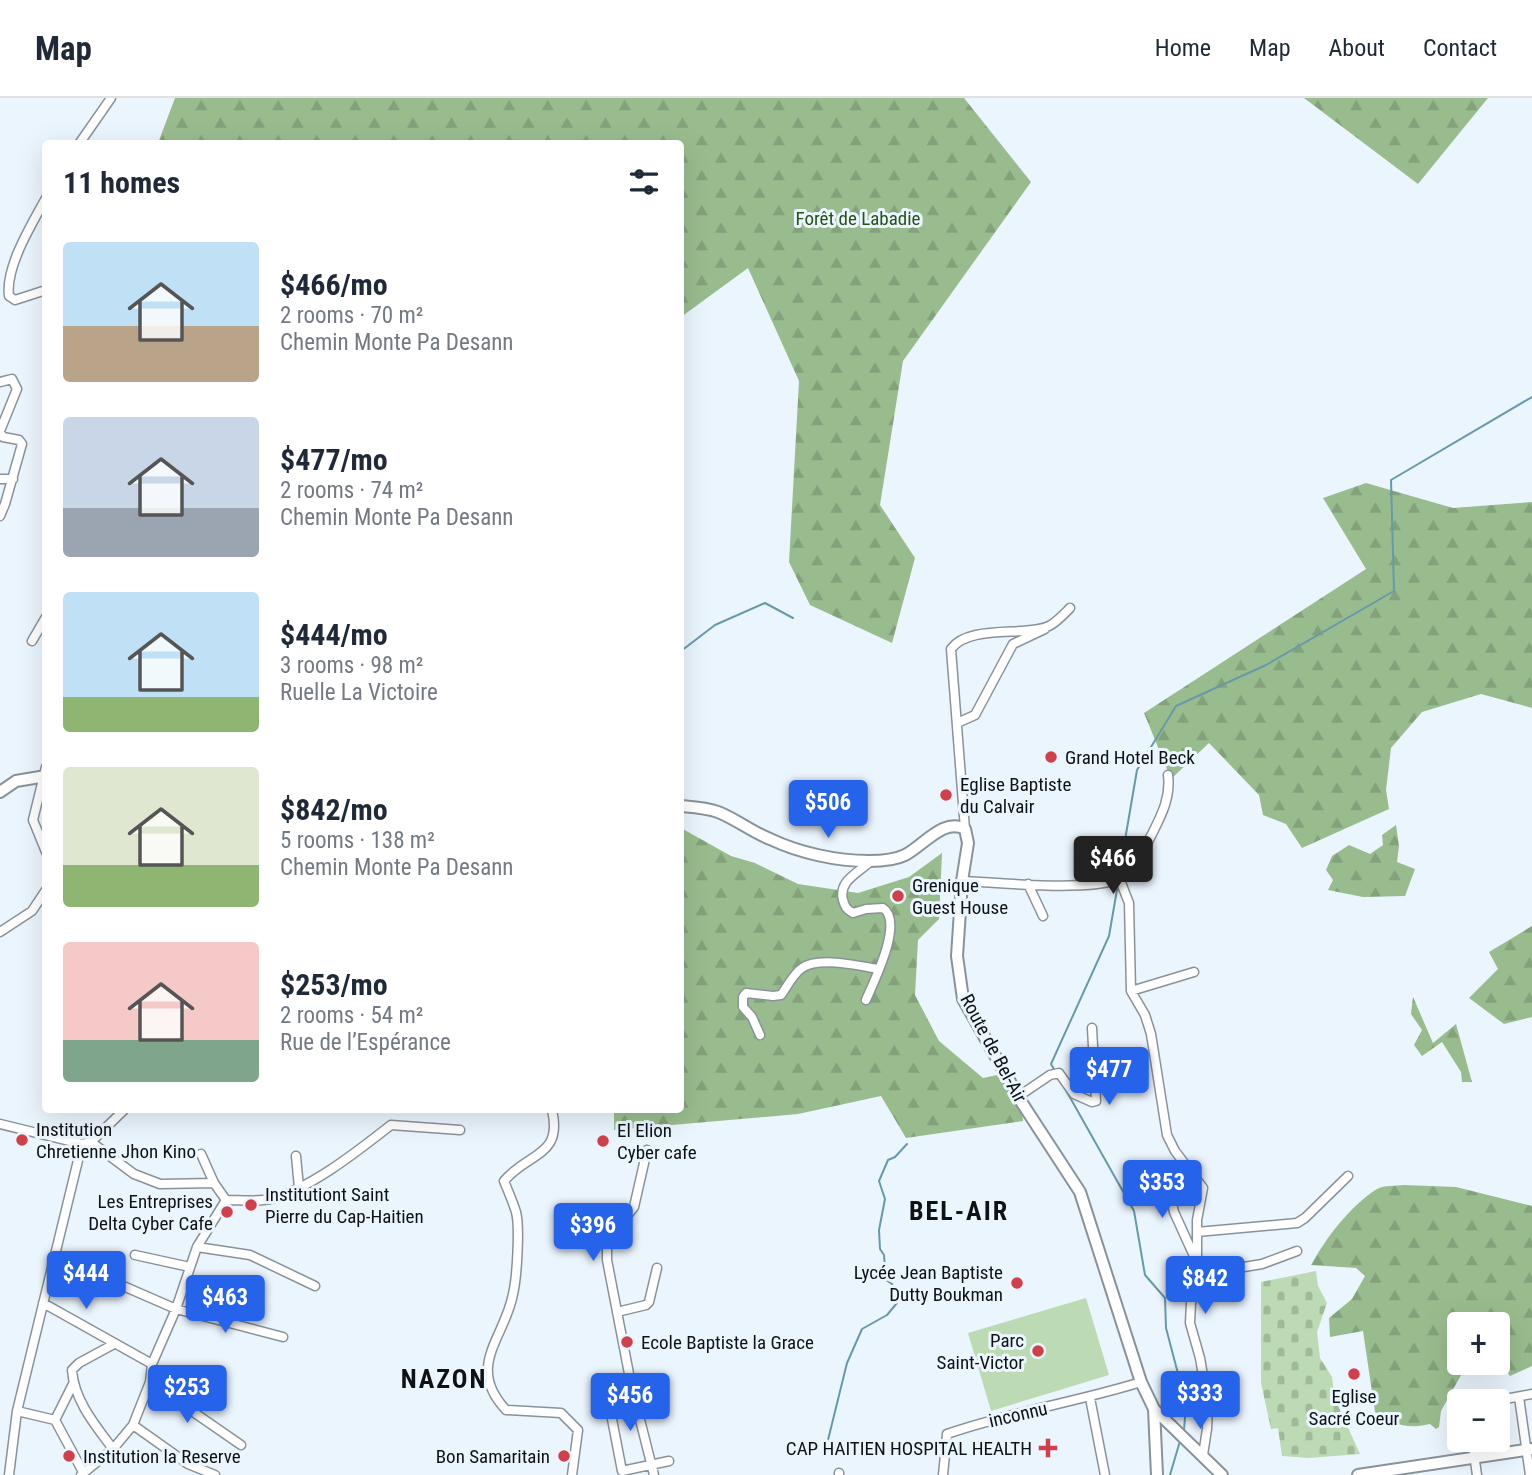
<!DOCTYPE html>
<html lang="en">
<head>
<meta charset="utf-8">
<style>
  :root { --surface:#fff; --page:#f2f2f3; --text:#1f2937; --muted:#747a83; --line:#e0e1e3; --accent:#2563eb }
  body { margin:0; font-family:"Roboto Condensed",sans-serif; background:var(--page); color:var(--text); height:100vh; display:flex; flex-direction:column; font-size:26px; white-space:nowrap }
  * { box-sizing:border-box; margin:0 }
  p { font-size:23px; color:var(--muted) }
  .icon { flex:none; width:38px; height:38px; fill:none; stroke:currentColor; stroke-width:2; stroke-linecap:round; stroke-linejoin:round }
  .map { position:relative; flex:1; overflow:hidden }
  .panel { position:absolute; left:42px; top:42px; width:642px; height:973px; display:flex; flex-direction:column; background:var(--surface); border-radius:7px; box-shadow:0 7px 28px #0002 }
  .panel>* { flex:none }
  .tools { position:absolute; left:1447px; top:1214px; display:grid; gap:14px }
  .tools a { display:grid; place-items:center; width:63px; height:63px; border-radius:7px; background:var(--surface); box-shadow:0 7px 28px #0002; font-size:35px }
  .price { position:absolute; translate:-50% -60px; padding:0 16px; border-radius:7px; background:var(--accent); color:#fff; font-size:23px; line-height:46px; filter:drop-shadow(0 2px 4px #0008) }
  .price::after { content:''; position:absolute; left:50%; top:42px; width:21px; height:16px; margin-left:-10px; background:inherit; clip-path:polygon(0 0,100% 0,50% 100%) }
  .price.active { background:#222; color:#fff }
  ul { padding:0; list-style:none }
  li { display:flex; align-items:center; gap:21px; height:175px; padding:0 21px }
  li span { display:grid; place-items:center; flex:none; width:196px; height:140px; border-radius:7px; color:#555 }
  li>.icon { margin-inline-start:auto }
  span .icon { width:84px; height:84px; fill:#fffc; stroke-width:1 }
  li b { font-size:30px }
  h2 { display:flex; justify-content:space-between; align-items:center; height:84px; padding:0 21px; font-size:30px }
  header { display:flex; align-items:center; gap:42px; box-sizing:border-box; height:98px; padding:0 35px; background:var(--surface); border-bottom:2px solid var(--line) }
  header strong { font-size:33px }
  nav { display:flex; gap:38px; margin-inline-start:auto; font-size:24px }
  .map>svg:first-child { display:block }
  .forest { fill:url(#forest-firs) }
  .cemetery { fill:url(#cemetery-stones) }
  .pitch { fill:#bcdab3 }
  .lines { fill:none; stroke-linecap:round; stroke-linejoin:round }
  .stream { stroke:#679aa8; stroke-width:2 }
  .street-casing { stroke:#89929a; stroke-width:11 }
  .secondary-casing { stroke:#89929a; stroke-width:14 }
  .street { stroke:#fff; stroke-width:8 }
  .secondary { stroke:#fff; stroke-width:10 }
  .poi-dot { fill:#d0404b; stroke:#ebf5fe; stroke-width:2.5 }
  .labels { text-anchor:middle; stroke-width:6; stroke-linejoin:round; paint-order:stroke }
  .park-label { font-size:19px; fill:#245212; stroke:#ebf5fe }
  .poi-label { font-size:19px; fill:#0f1215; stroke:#ebf5fe; text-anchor:start }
  .street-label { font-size:19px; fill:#0f1215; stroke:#ebf5fe }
  .district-label { font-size:26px; font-weight:bold; letter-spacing:2px; fill:#0f1215; stroke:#ebf5fe }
</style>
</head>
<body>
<header>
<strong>Map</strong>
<nav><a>Home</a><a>Map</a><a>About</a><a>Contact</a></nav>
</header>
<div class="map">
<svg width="1532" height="1377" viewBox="0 0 1532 1377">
  <defs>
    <pattern id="forest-firs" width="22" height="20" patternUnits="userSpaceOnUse" patternTransform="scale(1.75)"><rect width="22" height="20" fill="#99bc8e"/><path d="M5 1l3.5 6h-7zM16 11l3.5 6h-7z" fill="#83a17a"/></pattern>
    <pattern id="cemetery-stones" width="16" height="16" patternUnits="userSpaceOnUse" patternTransform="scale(1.75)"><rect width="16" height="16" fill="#bcdab3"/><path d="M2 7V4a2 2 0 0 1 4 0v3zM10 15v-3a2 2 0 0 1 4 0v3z" fill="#a0ba99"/></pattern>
  </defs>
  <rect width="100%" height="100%" fill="#ebf5fe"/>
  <path class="forest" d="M175,0H964L1031,84L903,263L880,407L915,460L892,545L810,507L789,464L799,283L748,170L681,219V46L158,45Z
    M1304,0H1488L1418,86Z
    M1366,385L1453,410L1532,404V610L1481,596L1422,614L1391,650L1386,692L1389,711L1302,750L1286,726L1263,717L1259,697L1209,645L1171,681L1144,615L1366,471L1323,400Z
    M1396,727L1399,748L1397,764L1415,771L1405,798L1363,799L1328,792L1333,782L1326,772L1332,758L1349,747L1370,756L1383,747L1382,737Z
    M681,730L731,758L755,765L798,786L858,795L909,779L942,755L939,821L918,842L915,897L939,943L983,980L997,977L1009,979L1020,991L1023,1023L906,1040L881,998L798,1016L614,1032V1012H681Z
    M1532,828V919L1504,926L1469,900L1498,871L1489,854Z
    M1413,899L1433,945L1456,926L1472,984H1462L1461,974L1442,944L1422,958L1414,947L1422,932L1411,916Z
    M1404,1087L1456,1089L1532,1108V1268L1510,1278L1501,1263H1498V1227H1460V1265H1488L1465,1270L1441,1313L1439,1329L1436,1331L1430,1326C1404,1332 1397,1326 1375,1314L1363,1233L1330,1239L1329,1220L1352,1201L1365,1178L1356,1170L1311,1167C1326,1140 1350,1108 1377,1091C1384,1087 1396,1088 1404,1087Z"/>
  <path class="cemetery" d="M1316,1173L1318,1188L1327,1205L1317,1234L1320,1260L1332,1279L1335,1301L1360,1356L1309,1360L1282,1358L1278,1330L1271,1331L1261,1285V1184Z"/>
  <path class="pitch" d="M1086,1200L1109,1277L991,1313L968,1235Z"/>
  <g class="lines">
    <path class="stream" d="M681,553L715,527L765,505L793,520
      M1119,777L1137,672L1176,608L1266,567L1394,493L1391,382L1532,299
      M1055,973L1051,966L1109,838L1118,786
      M1063,987L1134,1113L1145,1177L1165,1200L1166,1230L1186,1306L1184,1332
      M826,1350L847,1265L862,1231L887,1217L897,1205L892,1186L886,1182L884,1157L880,1151L879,1132L885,1101L879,1083L888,1062L895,1059L907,1046
      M1170,1377L1180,1343"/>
    <g class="street-casing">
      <path id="street" d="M79,46L111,0
        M46,100C32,126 5,169 9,198L15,202L46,192
        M0,284L12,281L17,291L0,333
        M0,334L3,339L19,342L22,346L5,406L0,418
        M0,381H13
        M32,543L46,519
        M957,625L975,617L1013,546L1045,531
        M46,669L33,722L46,754
        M965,731L951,551C969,526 1026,539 1049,528C1057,524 1064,516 1070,510
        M1110,757L1117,782
        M1120,782L1129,805L1131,893L1145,917L1151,936L1167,1037L1175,1053L1203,1090L1197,1122V1177L1191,1205L1190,1225L1200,1260L1208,1307L1207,1331L1203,1357
        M962,783C997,784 1106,797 1131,775C1141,767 1144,749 1151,738C1161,718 1171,700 1168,677
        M1028,786L1043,818
        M0,834L32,813L46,792
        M1131,893L1194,874
        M866,902C874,883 904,824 883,810L866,811L853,815C846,811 845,809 843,802C838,783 858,775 871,763
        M760,937L752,919L743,909V899L746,895L773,898L781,897C787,889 793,876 802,870C819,858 859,868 879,871
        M1019,998L1050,977L1059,975L1074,996L1092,1004L1096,1003L1092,930
        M552,1012C563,1059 528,1054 504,1083C508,1093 513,1104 516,1114C520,1129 517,1179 513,1196C505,1240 465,1268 506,1312L561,1315L578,1332L572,1377
        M0,1026L82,1046L91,1044L124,1012
        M91,1044L134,1076L160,1086L214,1085L226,1102
        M647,1052L634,1109L607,1143V1162L631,1286L654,1377
        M201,1056L214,1085
        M296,1058L299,1090
        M1165,1072L1174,1114L1194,1158
        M226,1102C240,1102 256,1104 270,1101C309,1092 359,1052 391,1027L460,1032
        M1197,1134L1297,1125L1305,1120L1348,1078
        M197,1149L250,1157L315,1188
        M135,1157L190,1169
        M53,1162L114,1184L176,1211L283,1239
        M1197,1177L1262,1166L1297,1153
        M43,1205L152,1266
        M617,1214L646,1207L649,1204L657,1170
        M150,1284L241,1347
        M1519,1299L1530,1377
        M1090,1300L1105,1377
        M1489,1304L1532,1296
        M17,1313L55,1322L83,1374
        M612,1321L622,1373L669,1363
        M55,1322L73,1286
        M133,1327L188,1366L215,1377
        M1472,1342L1477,1377
        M113,1351C95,1327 74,1302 72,1272L79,1265L114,1246
        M839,1375V1377
        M9,1377L17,1313L82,1046
        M81,1377L113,1351L133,1327L150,1284L152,1266L176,1211L197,1149L226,1102
        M943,1377L947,1336C1010,1314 1077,1304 1141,1284"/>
    </g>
    <g class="secondary-casing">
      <path id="secondary" d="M0,694L16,683L46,678
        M681,708C692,709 707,710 718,714C736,721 752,734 770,741C800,755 836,763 869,763C880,763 895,762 905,757C923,748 944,719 965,731L968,745L962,783L957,858L963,901L1022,1005L1080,1094L1141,1284L1154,1311L1222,1377
        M1154,1311L1157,1377
        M1358,1377L1532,1351"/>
    </g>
    <use href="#street" class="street"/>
    <use href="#secondary" class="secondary"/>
  </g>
  <g class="poi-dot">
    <circle cx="1051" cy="659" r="7"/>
    <circle cx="946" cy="697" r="7"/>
    <circle cx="898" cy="798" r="7"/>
    <circle cx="22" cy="1042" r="7"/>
    <circle cx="603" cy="1043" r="7"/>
    <circle cx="251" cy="1107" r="7"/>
    <circle cx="227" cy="1114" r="7"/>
    <circle cx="1017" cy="1185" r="7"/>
    <circle cx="627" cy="1244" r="7"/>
    <circle cx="1038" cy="1253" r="7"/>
    <circle cx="1354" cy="1276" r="7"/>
    <path d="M1044.5 1339.5h7v7h7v7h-7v7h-7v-7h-7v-7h7z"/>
    <circle cx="69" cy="1358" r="7"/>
    <circle cx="564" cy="1358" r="7"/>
  </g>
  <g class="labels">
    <g class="park-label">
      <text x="858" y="127">Forêt de Labadie</text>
    </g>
    <g class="poi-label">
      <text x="1065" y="666">Grand Hotel Beck</text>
      <text x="960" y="693">Eglise Baptiste<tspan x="960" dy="22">du Calvair</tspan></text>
      <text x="912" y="794">Grenique<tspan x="912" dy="22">Guest House</tspan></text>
      <text x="36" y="1038">Institution<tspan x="36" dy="22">Chretienne Jhon Kino</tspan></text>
      <text x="617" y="1039">El Elion<tspan x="617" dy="22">Cyber cafe</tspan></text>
      <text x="265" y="1103">Institutiont Saint<tspan x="265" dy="22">Pierre du Cap-Haitien</tspan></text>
      <text x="213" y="1110" text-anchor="end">Les Entreprises<tspan x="213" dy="22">Delta Cyber Cafe</tspan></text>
      <text x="1003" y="1181" text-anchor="end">Lycée Jean Baptiste<tspan x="1003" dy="22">Dutty Boukman</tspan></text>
      <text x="1024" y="1249" text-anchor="end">Parc<tspan x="1024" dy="22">Saint-Victor</tspan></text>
      <text x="641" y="1251">Ecole Baptiste la Grace</text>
      <text x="1354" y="1305" text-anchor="middle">Eglise<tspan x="1354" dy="22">Sacré Coeur</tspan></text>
      <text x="1032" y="1357" text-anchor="end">CAP HAITIEN HOSPITAL HEALTH</text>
      <text x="83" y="1365">Institution la Reserve</text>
      <text x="550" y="1365" text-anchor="end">Bon Samaritain</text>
    </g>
    <g class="street-label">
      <text transform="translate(994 950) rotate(62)" y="7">Route de Bel-Air</text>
      <text transform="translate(1018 1316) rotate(-13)" y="7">inconnu</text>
    </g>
    <g class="district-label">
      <text x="959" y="1122">BEL-AIR</text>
      <text x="444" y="1290">NAZON</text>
    </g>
  </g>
</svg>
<div class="tools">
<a>+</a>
<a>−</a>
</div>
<b class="price" style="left:828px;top:742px">$506</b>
<b class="price active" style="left:1113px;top:798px">$466</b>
<b class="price" style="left:1109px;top:1009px">$477</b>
<b class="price" style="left:1162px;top:1122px">$353</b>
<b class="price" style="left:593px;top:1165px">$396</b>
<b class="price" style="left:86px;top:1213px">$444</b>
<b class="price" style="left:1205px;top:1218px">$842</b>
<b class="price" style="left:225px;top:1237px">$463</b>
<b class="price" style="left:187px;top:1327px">$253</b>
<b class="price" style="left:1200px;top:1333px">$333</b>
<b class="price" style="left:630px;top:1335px">$456</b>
<section class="panel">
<h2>11 homes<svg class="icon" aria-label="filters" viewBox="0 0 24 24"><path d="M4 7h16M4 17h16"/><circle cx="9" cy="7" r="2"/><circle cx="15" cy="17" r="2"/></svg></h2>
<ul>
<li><span style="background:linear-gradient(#bfe0f5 60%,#b9a48a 0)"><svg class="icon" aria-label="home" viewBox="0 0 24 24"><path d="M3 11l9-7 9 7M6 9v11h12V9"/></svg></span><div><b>$466/mo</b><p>2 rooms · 70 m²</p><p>Chemin Monte Pa Desann</p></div></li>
<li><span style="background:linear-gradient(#c9d6e8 65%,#9aa5b1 0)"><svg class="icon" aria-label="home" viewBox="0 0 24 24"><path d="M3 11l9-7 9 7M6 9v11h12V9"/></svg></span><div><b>$477/mo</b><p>2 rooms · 74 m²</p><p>Chemin Monte Pa Desann</p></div></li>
<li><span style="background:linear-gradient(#bfe0f5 75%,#8fb573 0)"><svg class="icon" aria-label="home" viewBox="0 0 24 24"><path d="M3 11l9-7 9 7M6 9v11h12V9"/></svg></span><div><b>$444/mo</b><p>3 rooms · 98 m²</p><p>Ruelle La Victoire</p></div></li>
<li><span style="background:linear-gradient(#dfe7d0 70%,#8fb573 0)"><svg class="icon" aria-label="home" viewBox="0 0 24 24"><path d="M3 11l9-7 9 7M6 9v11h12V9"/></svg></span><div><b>$842/mo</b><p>5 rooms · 138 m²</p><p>Chemin Monte Pa Desann</p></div></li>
<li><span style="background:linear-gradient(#f6c9c9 70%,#7fa58c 0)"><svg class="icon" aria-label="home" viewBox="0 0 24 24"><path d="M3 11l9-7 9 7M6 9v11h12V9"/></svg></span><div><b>$253/mo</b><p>2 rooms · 54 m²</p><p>Rue de l’Espérance</p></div></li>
</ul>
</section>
</div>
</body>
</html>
